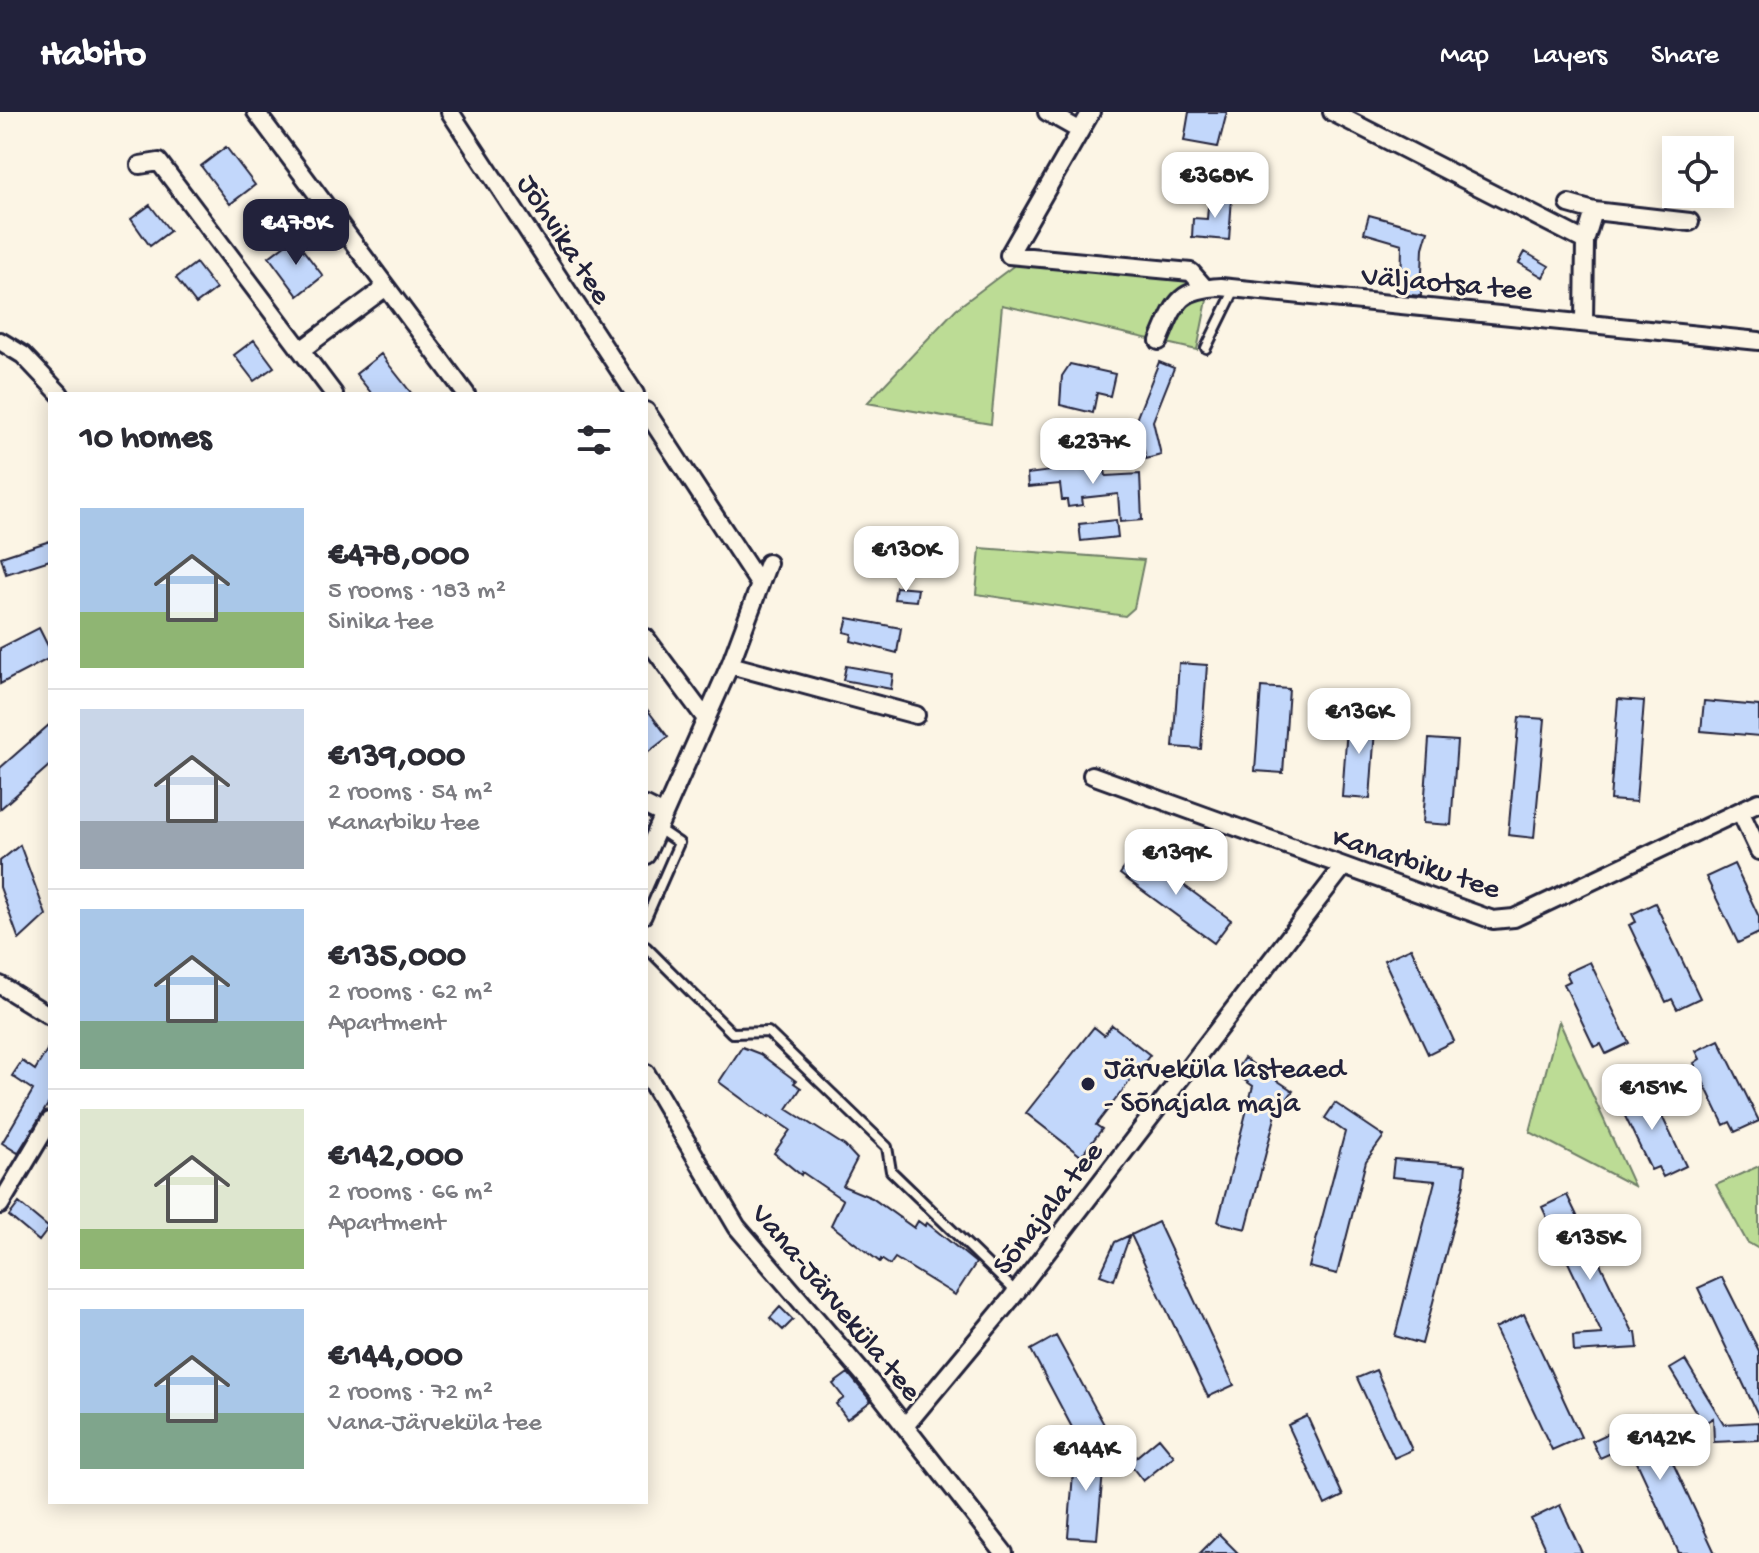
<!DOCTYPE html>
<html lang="en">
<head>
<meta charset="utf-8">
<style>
  :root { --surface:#fff; --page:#f7f7f7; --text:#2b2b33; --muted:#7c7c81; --line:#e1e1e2; --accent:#22223b }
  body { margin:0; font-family:"Gochi Hand",sans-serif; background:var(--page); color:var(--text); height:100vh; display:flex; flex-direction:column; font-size:30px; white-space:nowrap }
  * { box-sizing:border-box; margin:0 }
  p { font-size:26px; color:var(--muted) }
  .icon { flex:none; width:44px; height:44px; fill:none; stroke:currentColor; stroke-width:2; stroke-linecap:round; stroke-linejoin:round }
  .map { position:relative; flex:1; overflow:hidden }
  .details { position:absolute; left:48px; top:280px; width:600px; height:1112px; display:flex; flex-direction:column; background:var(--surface); border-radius:0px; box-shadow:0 4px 20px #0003 }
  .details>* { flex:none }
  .buttons { position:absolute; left:1662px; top:24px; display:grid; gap:16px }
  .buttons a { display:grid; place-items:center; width:72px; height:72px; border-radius:0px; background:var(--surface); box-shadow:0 4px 20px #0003; font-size:40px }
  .price { position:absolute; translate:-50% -68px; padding:0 18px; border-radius:16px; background:#fff; color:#222; font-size:26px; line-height:52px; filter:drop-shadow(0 2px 4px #0008) }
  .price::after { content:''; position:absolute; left:50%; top:48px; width:24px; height:18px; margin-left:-12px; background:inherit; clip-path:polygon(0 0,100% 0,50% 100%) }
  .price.active { background:var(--accent); color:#fff }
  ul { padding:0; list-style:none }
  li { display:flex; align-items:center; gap:24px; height:200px; padding:0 32px }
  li+li { border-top:2px solid var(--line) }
  li span { display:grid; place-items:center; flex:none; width:224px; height:160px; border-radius:0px; color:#555 }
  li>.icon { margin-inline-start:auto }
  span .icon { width:96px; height:96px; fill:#fffc; stroke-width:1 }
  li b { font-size:34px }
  h2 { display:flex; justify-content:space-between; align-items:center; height:96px; padding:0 32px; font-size:34px }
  header { display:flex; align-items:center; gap:48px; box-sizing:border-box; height:112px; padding:0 40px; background:var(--accent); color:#fff }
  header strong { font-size:38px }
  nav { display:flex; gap:44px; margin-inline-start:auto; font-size:28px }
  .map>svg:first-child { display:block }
  .green { fill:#bcdc95; stroke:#6f7f68; stroke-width:2 }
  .building { fill:#c2d7fb; stroke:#22223b; stroke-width:2 }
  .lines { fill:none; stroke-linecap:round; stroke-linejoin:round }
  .lane-casing { stroke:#22223b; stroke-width:14 }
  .street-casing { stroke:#22223b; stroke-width:22 }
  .lane { stroke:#fcf5e5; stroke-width:8 }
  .street { stroke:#fcf5e5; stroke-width:16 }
  .poi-dot { fill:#22223b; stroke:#fcf5e5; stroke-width:3 }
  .labels { text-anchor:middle; stroke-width:6; stroke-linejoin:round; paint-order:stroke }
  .street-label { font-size:30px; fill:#22223b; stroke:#fcf5e5 }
  .poi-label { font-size:30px; fill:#22223b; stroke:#fcf5e5; text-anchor:start }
</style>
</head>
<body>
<header>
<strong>Habito</strong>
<nav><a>Map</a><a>Layers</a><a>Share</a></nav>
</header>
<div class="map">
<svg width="1759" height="1441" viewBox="0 0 1759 1441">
  <rect width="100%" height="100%" fill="#fcf5e5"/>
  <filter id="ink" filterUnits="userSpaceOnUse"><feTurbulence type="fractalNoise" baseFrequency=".0125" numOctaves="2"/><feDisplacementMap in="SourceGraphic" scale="16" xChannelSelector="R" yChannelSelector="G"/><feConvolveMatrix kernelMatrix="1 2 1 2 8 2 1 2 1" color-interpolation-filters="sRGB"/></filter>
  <g filter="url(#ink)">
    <path class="green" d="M1016,152L1189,169L1207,188L1197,238L1002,193L991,312L867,291L956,197Z
      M980,436L1144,448L1134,496L1125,504L976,482Z
      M1559,909L1634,1074L1530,1020Z
      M1759,1054V1137L1747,1130L1716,1073Z"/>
    <path class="building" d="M1189,0H1227L1218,35L1184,29Z
      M226,35L255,73L230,92L201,54Z
      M1209,83L1232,85L1229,128L1192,125L1193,106L1207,107Z
      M150,93L170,119L150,134L131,107Z
      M1369,103L1428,119L1423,136L1421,184L1401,182L1402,132L1364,121Z
      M294,126L323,164L298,184L269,145Z
      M1525,140L1549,154L1543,165L1519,151Z
      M196,151L216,177L196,192L176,166Z
      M254,228L274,255L254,269L234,243Z
      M381,242L390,254L412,282H372L356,262Z
      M1159,250L1174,256L1153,309L1161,343L1146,347L1137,305Z
      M1070,252L1115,262L1110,284L1097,281L1093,301L1060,293L1062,264Z
      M1103,347L1106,364L1140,362L1142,408L1120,410L1118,382L1082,386L1083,393L1068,395L1067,388H1062L1060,372L1028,375L1027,362L1059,358L1058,350Z
      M1116,408L1118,425L1081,429L1079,412Z
      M50,429V448L6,462L1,445Z
      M896,475L918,477L916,489L894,487Z
      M848,506L901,516L897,541L851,529L852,522L844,520Z
      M39,516L50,538V546L0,572V536Z
      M1179,551L1207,553L1201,637L1173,635Z
      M846,554L893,562L891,577L843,568Z
      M1261,575L1289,577L1283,661L1255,659Z
      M1618,587L1644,589L1636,690L1610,688Z
      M1704,589L1759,594V624L1701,619Z
      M646,596L668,625L646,642Z
      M1348,601L1376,603L1370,687L1342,685Z
      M1519,605L1545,607L1534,726L1508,723Z
      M50,612V653L0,697V656Z
      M1429,627L1457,629L1451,713L1423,711Z
      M20,733L46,803L19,828L0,775V749Z
      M1137,739L1231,808L1214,831L1120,762Z
      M1734,752L1759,805V821L1738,831L1706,765Z
      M1655,791L1700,886L1677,897L1672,887L1666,890L1629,813L1636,810L1632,802Z
      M1411,836L1454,929L1428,942L1384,848Z
      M1590,850L1629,931L1606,942L1601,932L1594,935L1564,872L1570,869L1566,861Z
      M1112,913L1150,943L1096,1013L1102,1017L1081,1044L1026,1001L1094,915L1104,923Z
      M1719,928L1759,1009L1735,1020L1730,1010L1724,1013L1694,951L1700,947L1696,939Z
      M50,933V989L18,1041L2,1031L33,978L12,964L22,949L35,958Z
      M742,935L760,942L796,969L794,971L801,976L787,997L845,1034L857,1047L843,1074L872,1086L914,1116L918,1109L925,1114L927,1111L976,1151L955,1183L895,1146L890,1153L881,1147L880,1150L831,1113L843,1088L802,1060L801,1063L774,1041L790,1018L769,1004L768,1006L719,970Z
      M1244,946L1293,979L1276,1002L1246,1117L1218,1110L1253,974L1234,961Z
      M1647,973L1686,1054L1663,1065L1658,1055L1651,1058L1621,996L1627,993L1624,985Z
      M1335,991L1384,1024L1366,1049L1337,1162L1309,1155L1345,1020L1325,1006Z
      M1394,1047L1466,1053L1464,1072L1422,1232L1395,1224L1435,1069L1392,1065Z
      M1567,1083L1633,1220H1636L1638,1236L1574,1240L1573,1224L1602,1222L1542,1095Z
      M19,1091L49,1116L39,1129L9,1104Z
      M1158,1110L1234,1273L1208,1285L1131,1123Z
      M1130,1123L1114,1168L1100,1163L1115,1130Z
      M1722,1165L1759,1239V1305L1698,1176Z
      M780,1195L793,1208L783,1218L770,1206Z
      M1524,1202L1581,1325L1552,1338L1495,1216Z
      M1056,1224L1106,1316L1076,1333V1323L1031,1238Z
      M1685,1248L1724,1312L1759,1310V1328L1714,1330L1713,1306L1703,1312L1670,1257Z
      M1376,1258L1412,1338L1394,1346L1357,1266Z
      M848,1261L871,1289L847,1307L836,1292L844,1286L833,1272Z
      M1651,1302L1658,1319L1715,1441H1679L1629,1333L1600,1346L1592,1329Z
      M1307,1304L1343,1384L1325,1393L1288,1313Z
      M1159,1326L1174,1344L1143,1369L1129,1351Z
      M1075,1336L1105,1337L1097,1427L1068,1425Z
      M1560,1393L1582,1441H1547L1531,1407Z
      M1219,1422L1238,1441H1200Z"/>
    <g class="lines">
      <g class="lane-casing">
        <path id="lane" d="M1206,236L1235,177
          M646,806L679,731L657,716
          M646,835L732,921L768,920L887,1035L891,1059L1016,1180"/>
      </g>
      <g class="street-casing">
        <path id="street" d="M256,0L466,282
          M450,0L635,282
          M1047,0L1079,18
          M1091,0L1009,143L1191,160L1205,176
          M1332,0L1585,129L1584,209
          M140,53L159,50L334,282
          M1569,92L1594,99L1585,129
          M1594,99L1690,110
          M0,229L23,243L60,282
          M1159,229C1175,192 1177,177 1221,175L1759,229
          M301,238L386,175
          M646,299L760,473
          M646,526L706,607
          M730,553L916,603
          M1092,663L1493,808L1514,806L1759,690
          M646,694L662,702
          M1740,699L1759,739
          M646,743L730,553L768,451
          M0,873L50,904
          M646,961L737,1115L871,1271L1004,1441
          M0,1093L50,1009
          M906,1313L1010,1188L1343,755"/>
      </g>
      <use href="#lane" class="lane"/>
      <use href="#street" class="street"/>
    </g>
  </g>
  <circle class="poi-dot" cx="1088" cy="972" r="8"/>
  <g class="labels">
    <g class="street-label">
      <text transform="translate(566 126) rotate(57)" y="10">Jõhvika tee</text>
      <text transform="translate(1447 169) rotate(5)" y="10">Väljaotsa tee</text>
      <text transform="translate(1417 749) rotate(18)" y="10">Kanarbiku tee</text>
      <text transform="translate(1046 1095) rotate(-52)" y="10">Sõnajala tee</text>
      <text transform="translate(838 1189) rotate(50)" y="10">Vana-Järveküla tee</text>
    </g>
    <g class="poi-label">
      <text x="1104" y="965">Järveküla lasteaed<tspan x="1104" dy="34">- Sõnajala maja</tspan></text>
    </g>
  </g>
</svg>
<div class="buttons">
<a><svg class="icon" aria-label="locate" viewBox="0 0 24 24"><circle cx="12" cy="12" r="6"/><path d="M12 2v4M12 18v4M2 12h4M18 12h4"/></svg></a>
</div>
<b class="price" style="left:1215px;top:108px">€368K</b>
<b class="price active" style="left:296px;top:155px">€478K</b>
<b class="price" style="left:1093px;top:374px">€237K</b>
<b class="price" style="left:906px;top:482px">€130K</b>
<b class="price" style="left:1359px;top:644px">€136K</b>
<b class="price" style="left:1176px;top:785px">€139K</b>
<b class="price" style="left:1652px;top:1020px">€151K</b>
<b class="price" style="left:1590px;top:1170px">€135K</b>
<b class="price" style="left:1660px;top:1370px">€142K</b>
<b class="price" style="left:1086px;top:1381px">€144K</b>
<section class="details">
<h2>10 homes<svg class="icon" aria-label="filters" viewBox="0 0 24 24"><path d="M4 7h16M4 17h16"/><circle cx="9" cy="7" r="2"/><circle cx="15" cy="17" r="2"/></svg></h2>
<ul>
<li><span style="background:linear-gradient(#a9c7e8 65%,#8fb573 0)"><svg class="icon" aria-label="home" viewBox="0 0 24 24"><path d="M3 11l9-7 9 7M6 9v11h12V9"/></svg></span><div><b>€478,000</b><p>5 rooms · 183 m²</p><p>Sinika tee</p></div></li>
<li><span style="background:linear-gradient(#c9d6e8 70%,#9aa5b1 0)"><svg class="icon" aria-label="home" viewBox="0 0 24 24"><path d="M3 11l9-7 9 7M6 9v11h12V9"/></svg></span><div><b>€139,000</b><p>2 rooms · 54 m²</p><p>Kanarbiku tee</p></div></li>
<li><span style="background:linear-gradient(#a9c7e8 70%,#7fa58c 0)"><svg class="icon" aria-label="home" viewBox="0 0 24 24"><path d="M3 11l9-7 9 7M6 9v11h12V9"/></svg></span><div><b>€135,000</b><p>2 rooms · 62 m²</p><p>Apartment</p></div></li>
<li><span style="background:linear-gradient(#dfe7d0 75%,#8fb573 0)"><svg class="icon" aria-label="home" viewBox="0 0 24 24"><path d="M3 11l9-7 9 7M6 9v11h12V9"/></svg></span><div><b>€142,000</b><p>2 rooms · 66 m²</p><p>Apartment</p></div></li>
<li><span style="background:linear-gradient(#a9c7e8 65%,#7fa58c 0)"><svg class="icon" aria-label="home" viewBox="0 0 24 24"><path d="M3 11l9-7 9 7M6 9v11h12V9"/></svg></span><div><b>€144,000</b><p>2 rooms · 72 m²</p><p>Vana-Järveküla tee</p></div></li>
</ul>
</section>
</div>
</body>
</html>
